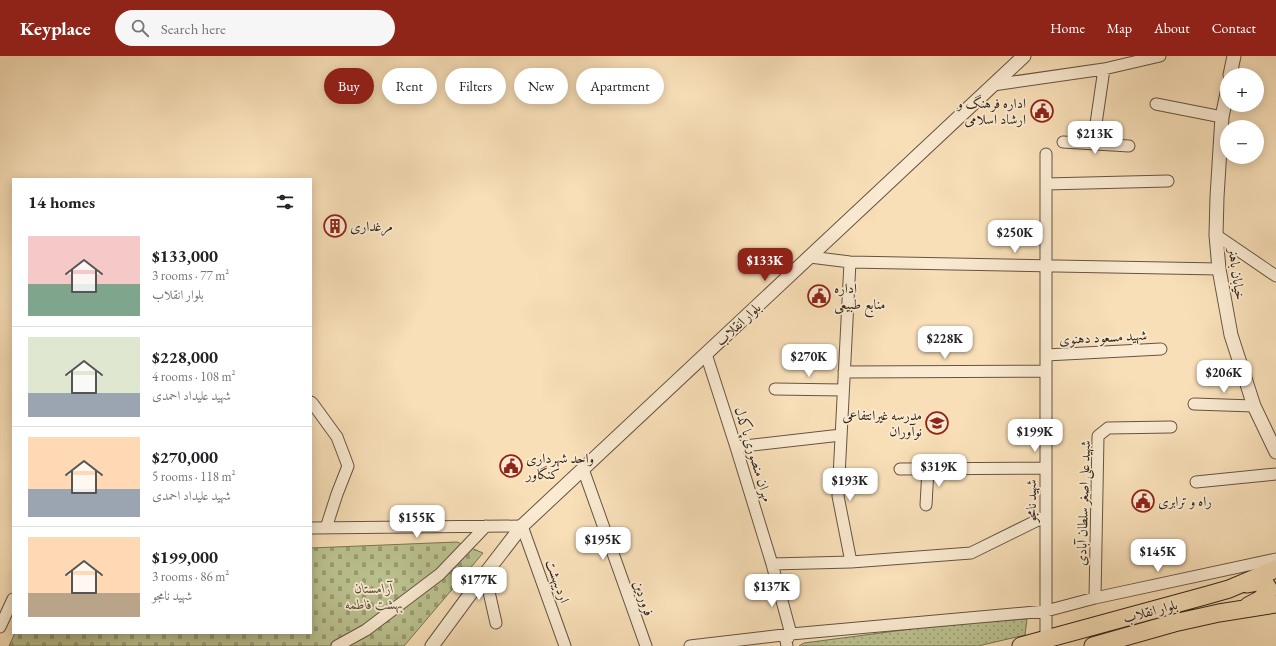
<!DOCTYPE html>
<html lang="en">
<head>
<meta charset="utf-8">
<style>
  :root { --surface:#fff; --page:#f6f6f6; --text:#202124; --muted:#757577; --line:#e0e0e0; --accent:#8f2418 }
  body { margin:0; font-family:"EB Garamond",Amiri,serif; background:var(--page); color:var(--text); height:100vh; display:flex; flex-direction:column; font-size:15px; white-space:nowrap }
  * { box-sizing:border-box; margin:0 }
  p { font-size:13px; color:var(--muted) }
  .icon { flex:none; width:22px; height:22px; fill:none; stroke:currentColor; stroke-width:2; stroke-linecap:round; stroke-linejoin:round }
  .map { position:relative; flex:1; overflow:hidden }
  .sheet { position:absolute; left:12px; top:122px; width:300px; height:456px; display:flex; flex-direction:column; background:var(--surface); border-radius:0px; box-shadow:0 2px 10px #0003 }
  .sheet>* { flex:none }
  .guide { position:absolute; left:324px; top:12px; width:380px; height:36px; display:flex; gap:8px }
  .fabs { position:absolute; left:1220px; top:12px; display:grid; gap:8px }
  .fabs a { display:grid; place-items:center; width:44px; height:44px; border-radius:50%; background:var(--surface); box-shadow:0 2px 10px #0003; font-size:20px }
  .price { position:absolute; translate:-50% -34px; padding:0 9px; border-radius:8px; background:#fff; color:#222; font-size:13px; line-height:26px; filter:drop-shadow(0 1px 2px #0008) }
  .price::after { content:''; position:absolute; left:50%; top:24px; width:12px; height:9px; margin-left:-6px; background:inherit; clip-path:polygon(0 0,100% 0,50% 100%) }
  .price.current { background:var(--accent); color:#fff }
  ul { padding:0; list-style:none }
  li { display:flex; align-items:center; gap:12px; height:100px; padding:0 16px }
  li+li { border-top:1px solid var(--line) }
  li span { display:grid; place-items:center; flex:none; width:112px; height:80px; border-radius:0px; color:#555 }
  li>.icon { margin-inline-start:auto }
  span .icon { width:48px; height:48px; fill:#fffc; stroke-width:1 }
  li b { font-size:17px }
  h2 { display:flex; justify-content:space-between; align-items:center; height:48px; padding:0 16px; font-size:17px }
  .tag { padding:0 14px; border-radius:18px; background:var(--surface); box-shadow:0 2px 10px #0003; font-size:14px; line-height:36px }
  .tag.current { background:var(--accent); color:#fff }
  header { display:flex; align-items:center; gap:24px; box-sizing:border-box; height:56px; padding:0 20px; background:var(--accent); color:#fff }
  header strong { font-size:19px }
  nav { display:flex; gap:22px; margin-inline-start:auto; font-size:14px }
  .search { width:280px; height:36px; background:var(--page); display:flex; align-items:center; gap:10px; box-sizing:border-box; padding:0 14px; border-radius:22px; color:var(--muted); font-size:15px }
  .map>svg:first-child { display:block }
  .green { fill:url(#green-dots); stroke:#787456 }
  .cemetery { fill:url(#cemetery-stones); stroke:#787456 }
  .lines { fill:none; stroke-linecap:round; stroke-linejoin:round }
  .minor-casing { stroke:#655442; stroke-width:13 }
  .tertiary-casing { stroke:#655442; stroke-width:15 }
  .primary-casing { stroke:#34261b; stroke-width:19 }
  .minor { stroke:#faead1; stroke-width:11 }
  .tertiary { stroke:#faead1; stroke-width:13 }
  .primary { stroke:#f8dfb8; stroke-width:17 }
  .labels { text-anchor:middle; stroke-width:3.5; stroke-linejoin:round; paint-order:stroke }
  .poi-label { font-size:14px; fill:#34261b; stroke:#faead1; text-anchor:start }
  .street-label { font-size:14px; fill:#34261b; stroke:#faead1 }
  .park-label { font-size:14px; font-style:italic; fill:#564d38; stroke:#faead1 }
</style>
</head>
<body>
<header>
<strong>Keyplace</strong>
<div class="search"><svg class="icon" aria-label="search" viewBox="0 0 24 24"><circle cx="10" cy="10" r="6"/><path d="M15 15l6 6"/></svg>Search here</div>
<nav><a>Home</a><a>Map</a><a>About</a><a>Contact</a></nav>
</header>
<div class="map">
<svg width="1276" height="590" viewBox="0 0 1276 590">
  <defs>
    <pattern id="green-dots" width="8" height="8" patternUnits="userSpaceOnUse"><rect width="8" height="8" fill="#bbc290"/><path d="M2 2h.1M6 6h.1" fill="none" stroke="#999d75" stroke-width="1.8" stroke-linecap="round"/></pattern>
    <pattern id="cemetery-stones" width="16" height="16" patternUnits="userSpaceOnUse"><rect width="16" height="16" fill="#bbc290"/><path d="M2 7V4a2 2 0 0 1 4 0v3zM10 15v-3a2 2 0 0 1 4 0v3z" fill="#999d75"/></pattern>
  </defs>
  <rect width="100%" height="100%" fill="#f8dfb8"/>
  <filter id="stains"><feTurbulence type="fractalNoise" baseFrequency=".005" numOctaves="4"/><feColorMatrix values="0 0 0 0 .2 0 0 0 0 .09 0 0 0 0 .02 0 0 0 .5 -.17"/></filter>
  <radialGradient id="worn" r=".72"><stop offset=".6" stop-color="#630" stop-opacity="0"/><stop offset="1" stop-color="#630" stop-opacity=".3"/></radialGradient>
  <path class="green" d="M1027,563L1025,579L978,590H799L804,587L949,568Z"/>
  <path class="cemetery" d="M457,486L483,497L404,590H9L15,577H311V492Z"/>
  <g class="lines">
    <g class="minor-casing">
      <path id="minor" d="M993,29L1104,13L1160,0
        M1156,48L1222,61
        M1063,86L1129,90
        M1093,88L1104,13
        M1046,98V583
        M1046,128L1168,125
        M1216,179L1276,220
        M810,201L850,206L1219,213
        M850,206L838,440L851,506L971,497L1046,460
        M706,298L736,391L772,508L851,506
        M1046,299L1161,293
        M844,316L1046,315
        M775,333L843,334
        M311,346L313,348L337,381L348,410L337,438L326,472
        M1194,348L1254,350
        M736,391L841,379
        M583,413L646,590
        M900,413L1046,412
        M1196,426L1276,418
        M926,449L928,413
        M311,472L522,470L565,590
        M772,508L791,578L786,585L787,590
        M485,518L496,567
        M1095,542L1098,380L1108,372L1171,371
        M0,571L13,543
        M337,590L366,574L440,518L486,470
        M690,590L791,578L1046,555L1095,542L1276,503"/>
    </g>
    <g class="tertiary-casing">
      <path id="tertiary" d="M1230,19L1234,0
        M1227,37L1222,61L1217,141L1216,179L1219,213L1231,279L1254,350L1276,396
        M432,590L485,518L522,470L1024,0"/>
    </g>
    <g class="primary-casing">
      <path id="primary" d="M1247,528C1257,526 1265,523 1269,534L1261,543L1248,550
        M1021,590L1208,539L1229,533L1276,513
        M1093,590L1174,567L1219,557L1276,548"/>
    </g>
    <use href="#minor" class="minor"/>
    <use href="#tertiary" class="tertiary"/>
    <use href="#primary" class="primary"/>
  </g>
  <defs>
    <g id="civic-ring" transform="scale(1.15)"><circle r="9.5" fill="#faead1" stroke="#8f2418" stroke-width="1.5"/><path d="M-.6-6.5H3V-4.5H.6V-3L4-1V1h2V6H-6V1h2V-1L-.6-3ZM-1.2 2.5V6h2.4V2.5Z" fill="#8f2418"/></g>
    <g id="building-ring" transform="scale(1.15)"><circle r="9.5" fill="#faead1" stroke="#8f2418" stroke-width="1.5"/><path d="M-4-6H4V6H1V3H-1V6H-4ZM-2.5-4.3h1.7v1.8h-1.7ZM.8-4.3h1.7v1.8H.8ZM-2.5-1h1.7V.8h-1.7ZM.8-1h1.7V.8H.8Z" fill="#8f2418"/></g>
    <g id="school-ring" transform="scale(1.15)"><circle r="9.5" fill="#faead1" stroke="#8f2418" stroke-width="1.5"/><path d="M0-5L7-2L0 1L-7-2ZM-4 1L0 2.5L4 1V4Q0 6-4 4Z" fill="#8f2418"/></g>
  </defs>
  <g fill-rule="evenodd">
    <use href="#civic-ring" x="1042" y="55"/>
    <use href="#building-ring" x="335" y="170"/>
    <use href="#civic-ring" x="819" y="240"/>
    <use href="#school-ring" x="937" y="367"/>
    <use href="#civic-ring" x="511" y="410"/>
    <use href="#civic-ring" x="1143" y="445"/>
  </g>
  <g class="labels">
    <g class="poi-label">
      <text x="1026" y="52" text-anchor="end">اداره فرهنگ و<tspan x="1026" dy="16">ارشاد اسلامی</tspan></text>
      <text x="350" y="175">مرغداری</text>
      <text x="834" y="237">اداره<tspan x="834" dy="16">منابع طبیعی</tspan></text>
      <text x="922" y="364" text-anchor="end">مدرسه غیرانتفاعی<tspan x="922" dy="16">نوآوران</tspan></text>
      <text x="526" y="407">واحد شهرداری<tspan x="526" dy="16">کنگاور</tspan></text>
      <text x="1158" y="450">راه و ترابری</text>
    </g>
    <g class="street-label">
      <text transform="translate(1237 218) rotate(82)" y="5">خیابان باهنر</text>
      <text transform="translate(738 268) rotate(-43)" y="5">بلوار انقلاب</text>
      <text transform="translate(1103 281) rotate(-3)" y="5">شهید مسعود دهنوی</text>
      <text transform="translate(754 398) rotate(73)" y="5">مهران منصوری پاکدل</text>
      <text transform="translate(1031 445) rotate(-90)" y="5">شهید نامجو</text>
      <text transform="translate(1083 447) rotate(-88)" y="5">شهید علی اصغر سلطان آبادی</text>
      <text transform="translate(558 525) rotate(70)" y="5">اردیبهشت</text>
      <text transform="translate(644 542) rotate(71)" y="5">فروردین</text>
      <text transform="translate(1150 555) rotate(-15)" y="5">بلوار انقلاب</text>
    </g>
    <g class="park-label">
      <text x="374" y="537">آرامستان<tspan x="374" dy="16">بهشت فاطمه</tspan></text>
    </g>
  </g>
  <rect width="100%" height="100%" filter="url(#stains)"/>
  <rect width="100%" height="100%" fill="url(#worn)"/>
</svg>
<div class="fabs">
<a>+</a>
<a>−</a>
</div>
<b class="price" style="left:1095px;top:99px">$213K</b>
<b class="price" style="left:1015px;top:198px">$250K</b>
<b class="price current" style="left:765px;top:226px">$133K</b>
<b class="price" style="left:945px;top:304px">$228K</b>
<b class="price" style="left:809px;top:322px">$270K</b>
<b class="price" style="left:1224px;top:338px">$206K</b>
<b class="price" style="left:1035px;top:397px">$199K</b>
<b class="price" style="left:939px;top:432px">$319K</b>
<b class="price" style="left:850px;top:446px">$193K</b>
<b class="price" style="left:417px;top:483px">$155K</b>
<b class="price" style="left:603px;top:505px">$195K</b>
<b class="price" style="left:1158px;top:517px">$145K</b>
<b class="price" style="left:479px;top:545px">$177K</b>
<b class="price" style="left:772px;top:552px">$137K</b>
<div class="guide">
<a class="tag current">Buy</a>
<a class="tag">Rent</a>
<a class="tag">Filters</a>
<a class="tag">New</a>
<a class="tag">Apartment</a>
</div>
<section class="sheet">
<h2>14 homes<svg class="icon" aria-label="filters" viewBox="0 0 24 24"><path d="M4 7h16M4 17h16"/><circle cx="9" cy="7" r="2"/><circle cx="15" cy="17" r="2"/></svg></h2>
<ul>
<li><span style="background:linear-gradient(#f6c9c9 60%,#7fa58c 0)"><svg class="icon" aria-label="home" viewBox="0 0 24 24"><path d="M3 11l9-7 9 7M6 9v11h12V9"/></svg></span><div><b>$133,000</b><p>3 rooms · 77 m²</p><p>بلوار انقلاب</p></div></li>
<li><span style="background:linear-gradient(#dfe7d0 70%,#9aa5b1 0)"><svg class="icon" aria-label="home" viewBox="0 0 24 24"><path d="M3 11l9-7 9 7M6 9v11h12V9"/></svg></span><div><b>$228,000</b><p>4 rooms · 108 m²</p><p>شهید علیداد احمدی</p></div></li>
<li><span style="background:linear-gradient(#ffd9b3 65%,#9aa5b1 0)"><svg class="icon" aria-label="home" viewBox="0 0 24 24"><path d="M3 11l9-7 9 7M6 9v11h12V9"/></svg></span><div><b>$270,000</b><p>5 rooms · 118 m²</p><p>شهید علیداد احمدی</p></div></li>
<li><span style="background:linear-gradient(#ffd9b3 70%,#b9a48a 0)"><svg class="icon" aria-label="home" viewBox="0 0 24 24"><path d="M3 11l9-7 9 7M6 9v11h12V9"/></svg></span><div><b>$199,000</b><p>3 rooms · 86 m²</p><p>شهید نامجو</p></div></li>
</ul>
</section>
</div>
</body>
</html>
